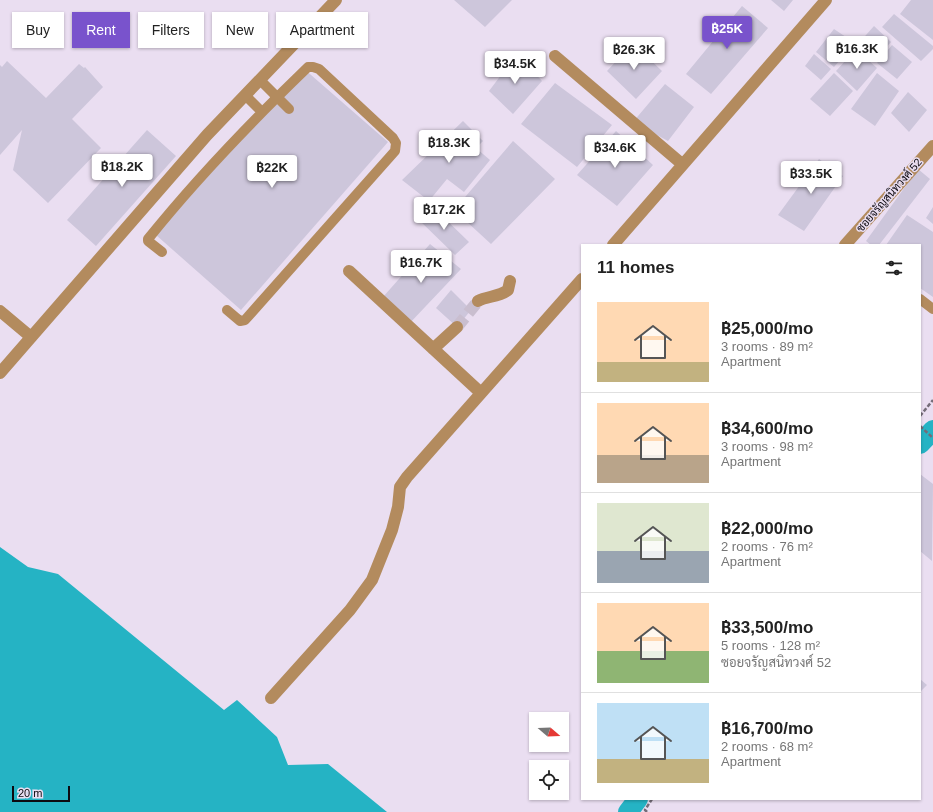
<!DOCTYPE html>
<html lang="en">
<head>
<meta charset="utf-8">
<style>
  :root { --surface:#fff; --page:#f6f6f6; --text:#222; --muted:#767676; --line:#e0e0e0; --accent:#7953cc }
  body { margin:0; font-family:Helvetica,Sarabun,sans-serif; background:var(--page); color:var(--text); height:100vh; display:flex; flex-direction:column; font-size:15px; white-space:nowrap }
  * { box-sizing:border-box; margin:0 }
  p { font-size:13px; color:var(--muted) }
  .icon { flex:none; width:22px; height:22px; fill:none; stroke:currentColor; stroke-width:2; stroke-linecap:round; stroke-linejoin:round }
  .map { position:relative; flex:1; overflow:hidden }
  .panel { position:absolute; left:581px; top:244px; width:340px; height:556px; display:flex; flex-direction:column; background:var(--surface); border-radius:0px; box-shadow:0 1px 3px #0004 }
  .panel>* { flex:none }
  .top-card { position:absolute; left:12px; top:12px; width:380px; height:36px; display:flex; gap:8px }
  .needle { width:26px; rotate:109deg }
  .fabs { position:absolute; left:529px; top:712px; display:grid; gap:8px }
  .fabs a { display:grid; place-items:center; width:40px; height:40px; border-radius:0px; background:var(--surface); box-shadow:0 1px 3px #0004; font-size:20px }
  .scale { position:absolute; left:12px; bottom:10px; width:58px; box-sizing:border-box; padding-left:4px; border:2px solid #0d0a10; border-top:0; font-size:11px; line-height:14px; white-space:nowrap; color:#0d0a10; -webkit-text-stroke:3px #eadef1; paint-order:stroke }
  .price { position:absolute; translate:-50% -34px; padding:0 9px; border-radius:4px; background:#fff; color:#222; font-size:13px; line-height:26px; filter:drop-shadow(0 1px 2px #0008) }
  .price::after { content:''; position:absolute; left:50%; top:24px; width:12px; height:9px; margin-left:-6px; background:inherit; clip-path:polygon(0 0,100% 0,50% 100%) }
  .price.active { background:var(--accent); color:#fff }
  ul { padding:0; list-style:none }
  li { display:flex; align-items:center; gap:12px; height:100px; padding:0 16px }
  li+li { border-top:1px solid var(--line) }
  li span { display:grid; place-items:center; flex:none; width:112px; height:80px; border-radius:0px; color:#555 }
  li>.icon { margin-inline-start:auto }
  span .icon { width:48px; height:48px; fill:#fffc; stroke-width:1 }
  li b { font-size:17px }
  h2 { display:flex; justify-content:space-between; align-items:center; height:48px; padding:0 16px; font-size:17px }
  .chip { padding:0 14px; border-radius:0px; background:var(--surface); box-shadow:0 1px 3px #0004; font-size:14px; line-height:36px }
  .chip.active { background:var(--accent); color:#fff }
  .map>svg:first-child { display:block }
  .water { fill:#25b3c4 }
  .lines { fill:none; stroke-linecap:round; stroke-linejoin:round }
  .canal { stroke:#25b3c4; stroke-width:20 }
  .building { fill:#cdc6db }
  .street-tunnel { stroke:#c9becf; stroke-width:12; stroke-dasharray:12 6; stroke-linecap:butt }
  .path { stroke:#746c78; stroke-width:2.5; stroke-dasharray:4 2; stroke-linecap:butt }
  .lane { stroke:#b38b5e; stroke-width:10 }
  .street { stroke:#b38b5e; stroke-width:12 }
  .labels { text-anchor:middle; stroke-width:3; stroke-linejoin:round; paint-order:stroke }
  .street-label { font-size:11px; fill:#0d0a10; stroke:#eadef1 }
</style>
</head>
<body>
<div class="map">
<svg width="933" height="812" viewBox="0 0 933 812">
  <rect width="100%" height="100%" fill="#eadef1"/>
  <path class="water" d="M0,547L28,567L58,574L224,710L237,700L277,737L288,765L328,764L387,812H0Z"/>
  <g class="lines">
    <path class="canal" d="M920,444L933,430
      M628,812L638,799"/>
  </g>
  <path class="building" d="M454,0H512L485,27Z
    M771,0H793L784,11Z
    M911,0H933V40L900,14Z
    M742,6L768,28L711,94L686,74Z
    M894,14L933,46V49L921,61L882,27Z
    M874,26L891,42L875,60L858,44Z
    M834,29L855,43L834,67L816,52Z
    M633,43L662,71L636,99L607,71Z
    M892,45L912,62L897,79L877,63Z
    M856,49L877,68L857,91L836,71Z
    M517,54L542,81L513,114L489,91Z
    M814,54L831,69L821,80L805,66Z
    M7,61L46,98L79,64L84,68L85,67L103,87L72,119L101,148L48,203L13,170L22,130L0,155V65L2,67Z
    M303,68L388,142L241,310L156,235Z
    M834,73L853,91L830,116L810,99Z
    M877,73L899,91L875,126L851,109Z
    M555,83L612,125L577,167L521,124Z
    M665,84L694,107L668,141L633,122Z
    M908,92L927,110L909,132L891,113Z
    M463,121L483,141L476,148L490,160L464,192L447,179L429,201L402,180Z
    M147,130L176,156L96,246L67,220Z
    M616,131L653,165L617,206L577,175Z
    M513,141L555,179L491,244L454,210Z
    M819,159L843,176L804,231L778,215Z
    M918,169L930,179L879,245H871L866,241Z
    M433,207L469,242L455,255L419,220Z
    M933,207V224L926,218Z
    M907,215L933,232V297L920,288V245H886Z
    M430,244L461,269L408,325L383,297Z
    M451,290L471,310L457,327L436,308Z
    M920,474L933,484L932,561L920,551Z
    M920,679L927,685L920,692Z"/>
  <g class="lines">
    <path class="street-tunnel" d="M457,327L478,301"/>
    <path class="path" d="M920,416L933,400
      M920,426L933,438
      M647,812L645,810L652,799"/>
    <path class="lane" d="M260,80L289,109
      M245,95L262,112
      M162,252L148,241V239C197,178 252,121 308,67H313L319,69L393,138L396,143L395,151L245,320L240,321L227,310
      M920,299L933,309"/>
    <path class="street" d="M555,56L682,164
      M613,245L826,0
      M845,245L933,146
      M349,271L481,393
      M478,301C487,296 499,297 508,290L510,281
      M0,311L31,337
      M433,349L457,327
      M0,373L207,135L336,0
      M271,698L350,610L372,580L392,530L398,507L400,487L407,477L582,279"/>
  </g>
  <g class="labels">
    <g class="street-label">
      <text transform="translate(889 195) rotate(-49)" y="4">ซอยจรัญสนิทวงศ์ 52</text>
    </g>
  </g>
</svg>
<div class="fabs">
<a><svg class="needle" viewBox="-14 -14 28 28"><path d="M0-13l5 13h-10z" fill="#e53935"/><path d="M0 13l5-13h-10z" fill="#767676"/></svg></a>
<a><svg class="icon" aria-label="locate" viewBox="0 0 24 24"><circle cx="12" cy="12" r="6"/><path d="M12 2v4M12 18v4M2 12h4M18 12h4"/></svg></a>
</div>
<div class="scale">20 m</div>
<b class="price active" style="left:727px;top:50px">฿25K</b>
<b class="price" style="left:857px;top:70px">฿16.3K</b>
<b class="price" style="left:634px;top:71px">฿26.3K</b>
<b class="price" style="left:515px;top:85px">฿34.5K</b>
<b class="price" style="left:449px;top:164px">฿18.3K</b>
<b class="price" style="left:615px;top:169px">฿34.6K</b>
<b class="price" style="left:122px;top:188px">฿18.2K</b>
<b class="price" style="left:272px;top:189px">฿22K</b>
<b class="price" style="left:811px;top:195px">฿33.5K</b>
<b class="price" style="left:444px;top:231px">฿17.2K</b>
<b class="price" style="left:421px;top:284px">฿16.7K</b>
<div class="top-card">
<a class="chip">Buy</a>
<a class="chip active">Rent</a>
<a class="chip">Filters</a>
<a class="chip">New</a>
<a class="chip">Apartment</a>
</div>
<section class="panel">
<h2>11 homes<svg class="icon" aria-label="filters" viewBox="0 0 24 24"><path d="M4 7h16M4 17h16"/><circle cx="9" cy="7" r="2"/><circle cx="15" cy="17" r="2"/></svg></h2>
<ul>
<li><span style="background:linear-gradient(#ffd9b3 75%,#c2b280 0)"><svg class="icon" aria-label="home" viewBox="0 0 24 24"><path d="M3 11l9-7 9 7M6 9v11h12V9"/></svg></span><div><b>฿25,000/mo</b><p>3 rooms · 89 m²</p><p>Apartment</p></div></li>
<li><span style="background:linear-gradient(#ffd9b3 65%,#b9a48a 0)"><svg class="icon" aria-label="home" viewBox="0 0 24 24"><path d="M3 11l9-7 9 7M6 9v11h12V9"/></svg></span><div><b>฿34,600/mo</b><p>3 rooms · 98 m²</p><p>Apartment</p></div></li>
<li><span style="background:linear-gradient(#dfe7d0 60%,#9aa5b1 0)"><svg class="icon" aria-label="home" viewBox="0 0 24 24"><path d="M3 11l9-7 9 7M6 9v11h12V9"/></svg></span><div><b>฿22,000/mo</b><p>2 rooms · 76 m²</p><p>Apartment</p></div></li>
<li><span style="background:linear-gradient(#ffd9b3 60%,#8fb573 0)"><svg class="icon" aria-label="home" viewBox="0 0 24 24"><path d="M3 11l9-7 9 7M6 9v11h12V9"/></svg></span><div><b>฿33,500/mo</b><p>5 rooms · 128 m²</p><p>ซอยจรัญสนิทวงศ์ 52</p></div></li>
<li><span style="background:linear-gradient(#bfe0f5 70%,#c2b280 0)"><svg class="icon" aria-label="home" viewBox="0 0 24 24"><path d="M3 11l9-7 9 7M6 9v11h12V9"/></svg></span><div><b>฿16,700/mo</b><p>2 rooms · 68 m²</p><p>Apartment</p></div></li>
</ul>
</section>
</div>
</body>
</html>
